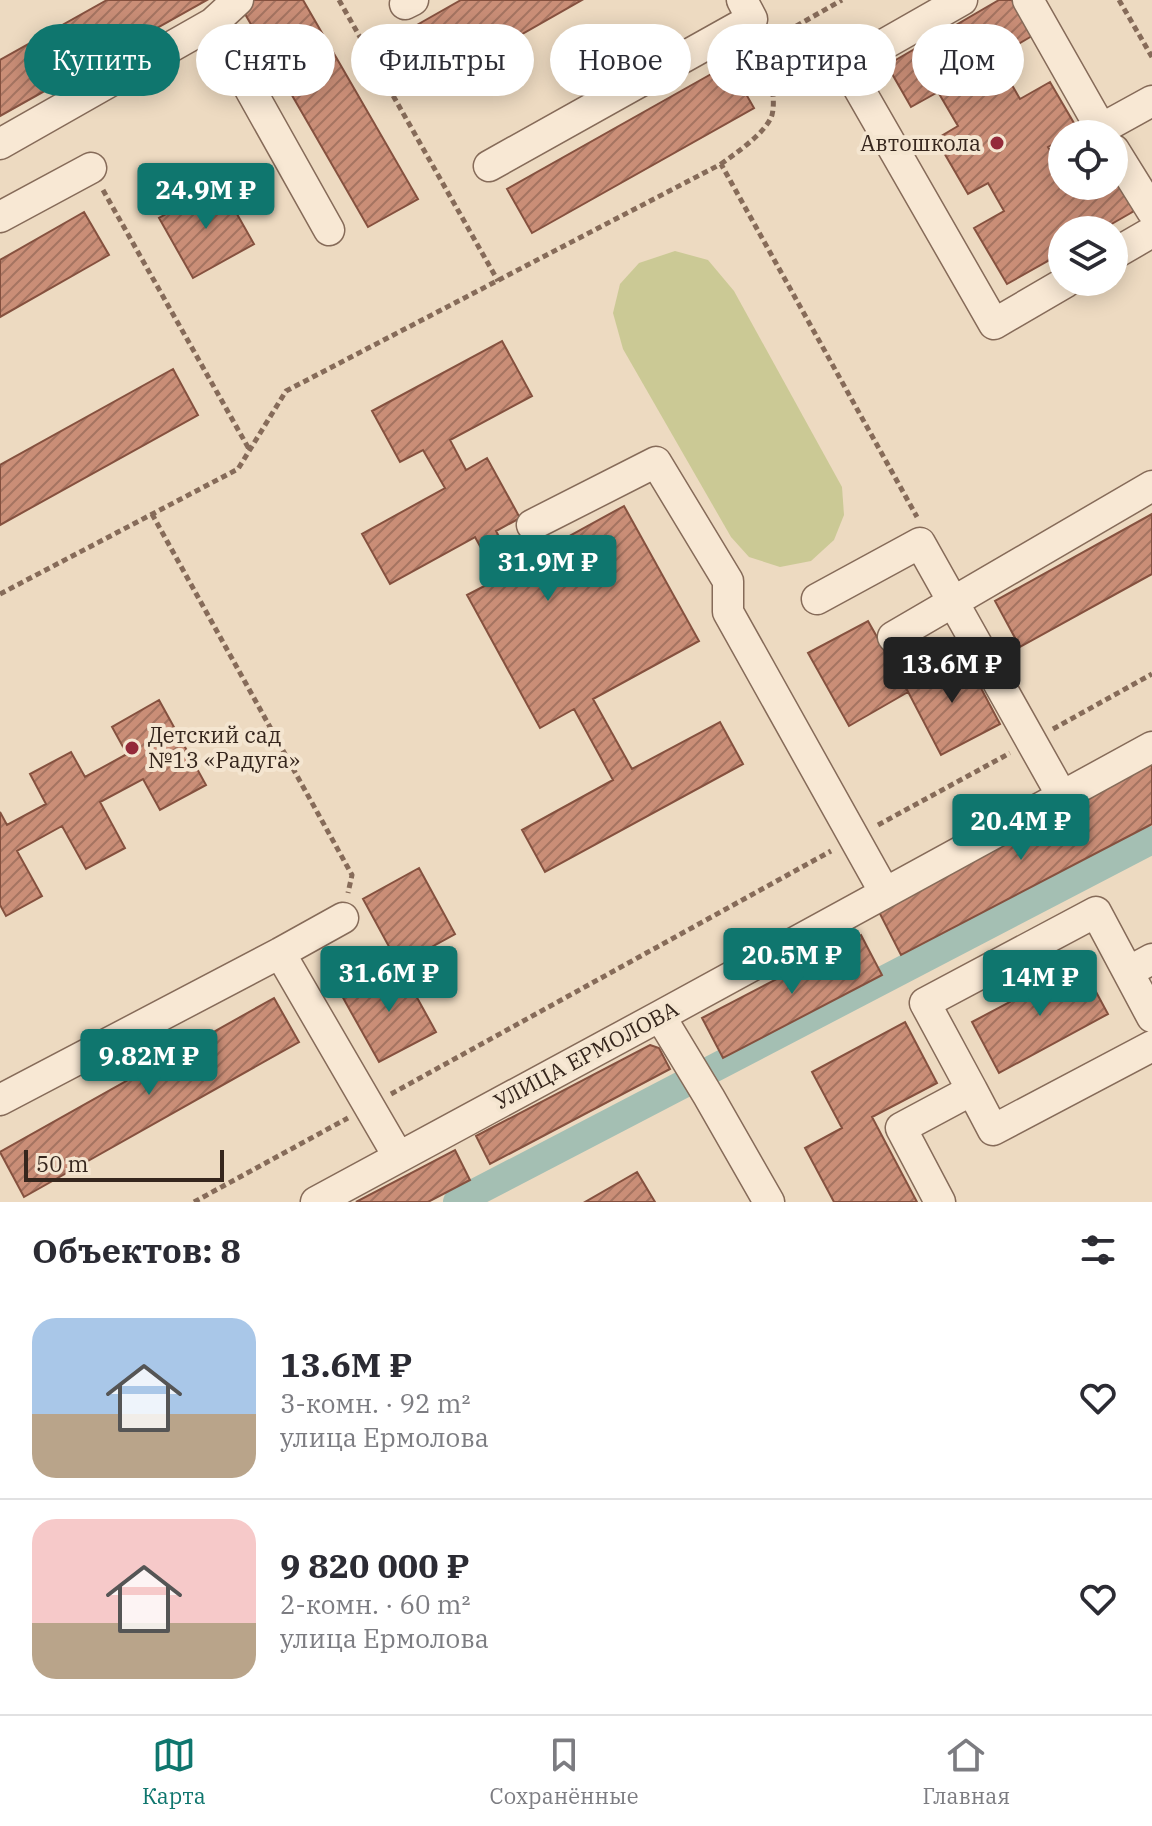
<!DOCTYPE html>
<html lang="ru">
<head>
<meta charset="utf-8">
<style>
  :root { --surface:#fff; --page:#f2f2f3; --text:#2b2b33; --muted:#7c7c81; --line:#e1e1e2; --accent:#0f766e }
  body { margin:0; font-family:"IBM Plex Serif",serif; background:var(--page); color:var(--text); height:100vh; display:flex; flex-direction:column; font-size:30px; white-space:nowrap }
  * { box-sizing:border-box; margin:0 }
  p { font-size:26px; color:var(--muted) }
  .icon { flex:none; width:44px; height:44px; fill:none; stroke:currentColor; stroke-width:2; stroke-linecap:round; stroke-linejoin:round }
  .map { position:relative; height:1202px; overflow:hidden }
  .panel { display:flex; flex-direction:column; background:var(--surface); flex:1 }
  .panel>* { flex:none }
  .hud { position:absolute; left:24px; top:24px; width:1104px; height:72px; display:flex; gap:16px }
  .buttons { position:absolute; left:1048px; top:120px; display:grid; gap:16px }
  .buttons a { display:grid; place-items:center; width:80px; height:80px; border-radius:50%; background:var(--surface); box-shadow:0 4px 20px #0003; font-size:40px }
  .scale { position:absolute; left:24px; bottom:20px; width:200px; box-sizing:border-box; padding-left:8px; border:4px solid #36261d; border-top:0; font-size:22px; line-height:28px; white-space:nowrap; color:#36261d; -webkit-text-stroke:6px #f4e5d0; paint-order:stroke }
  .price { position:absolute; translate:-50% -68px; padding:0 18px; border-radius:8px; background:var(--accent); color:#fff; font-size:26px; line-height:52px; filter:drop-shadow(0 2px 4px #0008) }
  .price::after { content:''; position:absolute; left:50%; top:48px; width:24px; height:18px; margin-left:-12px; background:inherit; clip-path:polygon(0 0,100% 0,50% 100%) }
  .price.current { background:#222; color:#fff }
  ul { padding:0; list-style:none }
  li { display:flex; align-items:center; gap:24px; height:200px; padding:0 32px }
  li+li { border-top:2px solid var(--line) }
  li span { display:grid; place-items:center; flex:none; width:224px; height:160px; border-radius:24px; color:#555 }
  li>.icon { margin-inline-start:auto }
  span .icon { width:96px; height:96px; fill:#fffc; stroke-width:1 }
  li b { font-size:34px }
  h2 { display:flex; justify-content:space-between; align-items:center; height:96px; padding:0 32px; font-size:34px }
  .tag { padding:0 28px; border-radius:36px; background:var(--surface); box-shadow:0 4px 20px #0003; font-size:28px; line-height:72px }
  .tag.current { background:var(--accent); color:#fff }
  .menu { display:flex; justify-content:space-around; align-items:center; height:112px; border-top:2px solid var(--line); background:var(--surface); font-size:22px; color:var(--muted) }
  .menu a { display:grid; justify-items:center; gap:4px }
  .menu .current { color:var(--accent) }
  .map>svg:first-child { display:block }
  .grass { fill:#cbc995 }
  .lines { fill:none; stroke-linecap:round; stroke-linejoin:round }
  .canal { stroke:#a4bfb3; stroke-width:28 }
  .building { fill:url(#building-hatch); stroke:#85513f; stroke-width:2 }
  .minor-casing { stroke:#866b59; stroke-width:33 }
  .path { stroke:#866b59; stroke-width:5; stroke-dasharray:6 4; stroke-linecap:butt }
  .minor { stroke:#f8e8d4; stroke-width:30 }
  .poi-dot { fill:#942a3a; stroke:#f4e5d0; stroke-width:3 }
  .labels { text-anchor:middle; stroke-width:8; stroke-linejoin:round; paint-order:stroke }
  .poi-label { font-size:22px; fill:#36261d; stroke:#f4e5d0; text-anchor:end }
  .street-label { font-size:22px; fill:#36261d; stroke:#f4e5d0 }
</style>
</head>
<body>
<div class="map">
<svg width="1152" height="1202" viewBox="0 0 1152 1202">
  <defs>
    <pattern id="building-hatch" width="6" height="6" patternUnits="userSpaceOnUse" patternTransform="scale(2)"><rect width="6" height="6" fill="#ca8e77"/><path d="M-1 1l2-2M0 6l6-6M5 7l2-2" fill="none" stroke="#a57461"/></pattern>
  </defs>
  <rect width="100%" height="100%" fill="#eddac1"/>
  <path class="grass" d="M675,251L708,260L734,291L842,487L844,515L834,540L811,561L780,567L749,557L731,537L623,349L613,313L620,284L639,263Z"/>
  <g class="lines">
    <path class="canal" d="M457,1202L1152,840"/>
  </g>
  <path class="building" d="M107,0H207L0,116V60Z
    M253,0H303L418,199L368,227L241,7Z
    M461,0H582L445,78L415,26Z
    M999,0H1012L1032,36L996,57L1020,99L1050,82L1078,130L1071,134H1062V139L1048,147L1062,170V186H1114V172L1136,210L1101,230H1062V253L1007,284L974,228L1004,211L988,183L968,194L936,139L958,126L938,92L911,107L887,65Z
    M729,64L754,108L532,233L507,189Z
    M220,184L254,244L193,278L159,218Z
    M84,212L109,255L0,317V260Z
    M502,341L532,396L450,440L466,470L487,458L520,518L496,531L515,566L624,506L699,641L593,699L632,769L720,722L743,764L545,872L522,830L613,780L574,709L540,728L467,595L498,579L475,537L390,584L362,534L445,488L423,450L400,462L372,411Z
    M173,369L198,415L0,525V465Z
    M1152,514V574L1020,647L995,601Z
    M868,621L908,692L849,726L808,653Z
    M964,656L1000,724L941,755L905,686Z
    M159,700L206,785L160,810L143,779L100,802L125,848L86,869L62,826L17,851L42,896L6,916L0,905V812L7,825L46,804L30,774L71,752L85,777L127,754L112,727Z
    M1152,764V824L901,955L877,908Z
    M419,868L455,934L399,965L363,899Z
    M861,935L882,975L723,1058L702,1018Z
    M1081,964L1108,1014L999,1073L972,1022Z
    M399,965L436,1032L379,1062L342,996Z
    M274,998L299,1042L24,1197L0,1152Z
    M905,1022L937,1083L872,1117L917,1202H834L805,1148L842,1128L812,1072Z
    M650,1045L659,1048L670,1069L490,1164L476,1136Z
    M455,1150L470,1180L428,1202H356Z
    M637,1172L655,1202H585Z"/>
  <g class="lines">
    <g class="minor-casing">
      <path id="minor" d="M962,0L846,66L994,324L1066,282
        M1028,0L1104,134
        M405,4L413,0
        M213,23L329,230
        M1101,129L1152,101
        M0,144L213,23L238,0
        M1114,150L1152,211
        M489,166L752,19L742,0
        M0,217L91,168
        M1114,254L1152,232
        M532,525L656,462L728,581V612L885,893
        M817,599L920,543L1062,796
        M893,637L1152,486
        M280,953L398,1156
        M1152,959L1128,972L1152,1017
        M660,1016L709,1097L769,1202
        M972,1090L993,1130L1152,1046
        M0,1100L280,953L343,918
        M316,1202L660,1016L1152,747
        M940,1202L901,1128L972,1090L925,1003L1096,912L1128,972"/>
    </g>
    <path class="path" d="M339,0L498,281
      M1119,0L1152,57
      M770,41L842,0
      M721,164C736,153 766,133 772,115C777,95 767,64 762,45
      M103,190L249,449
      M152,514L352,875L348,893
      M0,594L238,469L286,391L721,164L917,517
      M1053,729L1152,674
      M878,825L1010,753
      M391,1094L831,851
      M194,1202L348,1118"/>
    <use href="#minor" class="minor"/>
  </g>
  <g class="poi-dot">
    <circle cx="997" cy="143" r="8"/>
    <circle cx="132" cy="748" r="8"/>
  </g>
  <g class="labels">
    <g class="poi-label">
      <text x="981" y="151">Автошкола</text>
      <text x="148" y="743" text-anchor="start">Детский сад<tspan x="148" dy="25">№13 «Радуга»</tspan></text>
    </g>
    <g class="street-label">
      <text transform="translate(586 1055) rotate(-28)" y="8">УЛИЦА ЕРМОЛОВА</text>
    </g>
  </g>
</svg>
<div class="buttons">
<a><svg class="icon" aria-label="locate" viewBox="0 0 24 24"><circle cx="12" cy="12" r="6"/><path d="M12 2v4M12 18v4M2 12h4M18 12h4"/></svg></a>
<a><svg class="icon" aria-label="layers" viewBox="0 0 24 24"><path d="M12 4l9 5-9 5-9-5zM3 14l9 5 9-5"/></svg></a>
</div>
<div class="scale">50 m</div>
<b class="price" style="left:206px;top:231px">24.9M ₽</b>
<b class="price" style="left:548px;top:603px">31.9M ₽</b>
<b class="price current" style="left:952px;top:705px">13.6M ₽</b>
<b class="price" style="left:1021px;top:862px">20.4M ₽</b>
<b class="price" style="left:792px;top:996px">20.5M ₽</b>
<b class="price" style="left:389px;top:1014px">31.6M ₽</b>
<b class="price" style="left:1040px;top:1018px">14M ₽</b>
<b class="price" style="left:149px;top:1097px">9.82M ₽</b>
<div class="hud">
<a class="tag current">Купить</a>
<a class="tag">Снять</a>
<a class="tag">Фильтры</a>
<a class="tag">Новое</a>
<a class="tag">Квартира</a>
<a class="tag">Дом</a>
</div>
</div>
<section class="panel">
<h2>Объектов: 8<svg class="icon" aria-label="filters" viewBox="0 0 24 24"><path d="M4 7h16M4 17h16"/><circle cx="9" cy="7" r="2"/><circle cx="15" cy="17" r="2"/></svg></h2>
<ul>
<li><span style="background:linear-gradient(#a9c7e8 60%,#b9a48a 0)"><svg class="icon" aria-label="home" viewBox="0 0 24 24"><path d="M3 11l9-7 9 7M6 9v11h12V9"/></svg></span><div><b>13.6M ₽</b><p>3-комн. · 92 m²</p><p>улица Ермолова</p></div><svg class="icon" aria-label="heart" viewBox="0 0 24 24"><path d="M12 20l-8-8c-3-5 5-10 8-4 3-6 11-1 8 4z"/></svg></li>
<li><span style="background:linear-gradient(#f6c9c9 65%,#b9a48a 0)"><svg class="icon" aria-label="home" viewBox="0 0 24 24"><path d="M3 11l9-7 9 7M6 9v11h12V9"/></svg></span><div><b>9 820 000 ₽</b><p>2-комн. · 60 m²</p><p>улица Ермолова</p></div><svg class="icon" aria-label="heart" viewBox="0 0 24 24"><path d="M12 20l-8-8c-3-5 5-10 8-4 3-6 11-1 8 4z"/></svg></li>
</ul>
</section>
<nav class="menu">
<a class="current"><svg class="icon" aria-label="map" viewBox="0 0 24 24"><path d="M3 6l6-2 6 2 6-2v14l-6 2-6-2-6 2zM9 4v14M15 6v14"/></svg>Карта</a>
<a><svg class="icon" aria-label="saved" viewBox="0 0 24 24"><path d="M7 4h10v16l-5-4-5 4z"/></svg>Сохранённые</a>
<a><svg class="icon" aria-label="home" viewBox="0 0 24 24"><path d="M3 11l9-7 9 7M6 9v11h12V9"/></svg>Главная</a>
</nav>
</body>
</html>
